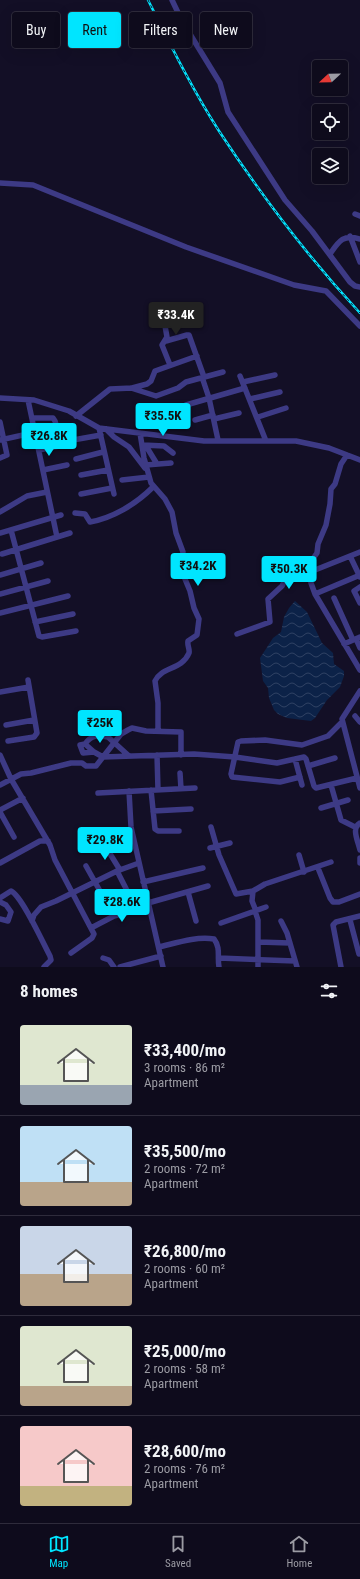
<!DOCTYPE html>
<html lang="en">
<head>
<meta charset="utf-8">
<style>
  :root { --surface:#0e0b1c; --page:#1c1929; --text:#f1f3f6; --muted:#9b9ba3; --line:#2e2b3b; --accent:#00e5ff }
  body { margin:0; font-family:"Roboto Condensed",sans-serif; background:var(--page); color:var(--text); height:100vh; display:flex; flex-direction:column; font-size:15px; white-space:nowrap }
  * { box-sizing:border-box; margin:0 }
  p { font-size:13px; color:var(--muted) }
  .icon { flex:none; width:22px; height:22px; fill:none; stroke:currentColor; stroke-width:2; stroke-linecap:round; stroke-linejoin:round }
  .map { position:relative; height:967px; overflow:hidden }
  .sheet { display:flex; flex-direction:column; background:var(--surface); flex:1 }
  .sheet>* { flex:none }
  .hud { position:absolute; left:12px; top:12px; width:336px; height:36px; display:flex; gap:8px }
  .needle { width:26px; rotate:248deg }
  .fabs { position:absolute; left:312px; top:60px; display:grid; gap:8px }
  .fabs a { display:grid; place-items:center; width:36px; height:36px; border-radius:4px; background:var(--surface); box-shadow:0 4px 16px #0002,0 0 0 1px var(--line); font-size:20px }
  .price { position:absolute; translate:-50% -34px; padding:0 9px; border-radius:4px; background:var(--accent); color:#111; font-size:13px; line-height:26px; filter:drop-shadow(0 1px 2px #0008) }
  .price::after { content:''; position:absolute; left:50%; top:24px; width:12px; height:9px; margin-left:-6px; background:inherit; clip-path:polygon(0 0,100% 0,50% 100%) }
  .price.current { background:#222; color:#fff }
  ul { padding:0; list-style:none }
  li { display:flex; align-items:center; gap:12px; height:100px; padding:0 20px }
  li+li { border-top:1px solid var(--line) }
  li span { display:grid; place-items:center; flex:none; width:112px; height:80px; border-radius:4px; color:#555 }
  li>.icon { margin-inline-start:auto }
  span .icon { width:48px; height:48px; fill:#fffc; stroke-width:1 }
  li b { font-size:17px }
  h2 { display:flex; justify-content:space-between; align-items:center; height:48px; padding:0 20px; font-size:17px }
  .chip { padding:0 14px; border-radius:4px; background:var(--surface); box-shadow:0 4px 16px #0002,0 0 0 1px var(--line); font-size:14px; line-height:36px }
  .chip.current { background:var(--accent); color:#111 }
  .tab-bar { display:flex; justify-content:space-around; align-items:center; height:56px; border-top:1px solid var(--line); background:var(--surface); font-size:11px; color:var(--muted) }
  .tab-bar a { display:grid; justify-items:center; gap:2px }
  .tab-bar .current { color:var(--accent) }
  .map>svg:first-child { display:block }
  .water { fill:url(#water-waves) }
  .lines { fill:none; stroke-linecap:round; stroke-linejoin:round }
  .minor { stroke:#3d3a85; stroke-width:5.5 }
  .rail-casing { stroke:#00e5ff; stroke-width:2.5 }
  .rail { stroke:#130f26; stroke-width:1; stroke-dasharray:3; stroke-linecap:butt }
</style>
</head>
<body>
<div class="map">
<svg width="360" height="967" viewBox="0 0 360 967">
  <defs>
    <pattern id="water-waves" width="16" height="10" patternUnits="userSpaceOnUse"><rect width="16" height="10" fill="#0c2248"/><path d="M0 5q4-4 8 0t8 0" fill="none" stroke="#2f4163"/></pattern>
  </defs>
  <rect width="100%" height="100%" fill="#130f26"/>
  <path class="water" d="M295,601L307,612L322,643L333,653L334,664L344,671V676L340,687L327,700L315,718L311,721L287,718L278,714L274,710L269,698L268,688L263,681L260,658L273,638L281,632L284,617L289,608Z"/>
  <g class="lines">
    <path class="minor" d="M172,0L182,21L220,83L228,112L285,200L312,231L350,282L355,286L360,287
      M0,183L33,185L186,247L294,285L326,291L360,326
      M355,214L360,216
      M350,236L360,262
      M330,254C339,241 343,234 360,239
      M162,309L167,337L162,345L170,365
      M166,341L187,335H189L204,377
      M240,376L266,441
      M202,377L209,398L218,440
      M243,382L275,375
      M131,388L156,396L178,388L186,382L223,372
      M0,398L34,400L69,411L99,428L204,441H296L329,448L360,460
      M250,399L280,392
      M28,400L57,537
      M186,405L245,388
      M76,416L110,389L132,388L147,384L151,381L155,371L197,356
      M258,417L286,408
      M33,418H53L55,421L57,428
      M214,419L239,413
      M195,420L213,415
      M0,422L7,455L0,458
      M99,428L114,494
      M106,429L114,437L129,447L145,468
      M140,433L144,458L151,483L165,499L172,512L176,533L183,552L180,567L190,591L194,608L199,619L197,635L188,641C187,646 190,649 189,653C182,670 161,667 155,681L158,703V731
      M0,440L64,426
      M73,440L101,435
      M143,445L164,446L173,453
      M146,446L157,464
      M39,450L59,446
      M76,459L103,452
      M146,465L171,463
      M43,470L67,465
      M81,475L108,470
      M122,480L149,477
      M81,494L112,488
      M0,512L27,496L47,492
      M75,513L85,514L90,522C113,518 136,504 153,487
      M11,530L39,636L42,637L76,631
      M0,533L61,515
      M2,554L70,533
      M350,556L360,577
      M312,560L317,553L318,544L326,525L330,504L331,489L335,484L341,464L347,455
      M309,569L311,583L315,594L360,670
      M0,575L41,563
      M360,587L354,591L360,603
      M0,594L48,581
      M315,594L360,575
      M334,598L353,640
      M0,613L68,596
      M35,622L73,614
      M237,634L270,622L268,599L282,586L289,572L303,569L315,570L360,552
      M356,639L360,648
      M344,644L360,637
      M0,692L29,687
      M355,716L360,722
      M6,725L34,720
      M8,741L34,737L37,733L28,680
      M85,744C91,735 98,735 108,737L129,756
      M94,752L85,744L80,745L83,753L94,752L103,757L121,734L128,730L132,728L146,731L181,732V755
      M0,755L11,779L50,845L55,860L94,934L92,938L71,953
      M157,755L158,790
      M295,759L302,785
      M308,766L335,758
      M180,773L181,789
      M300,777L280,782L232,777L231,774L238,742L241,741L265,740L302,745L328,736L342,722
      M0,785L21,774L31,773L71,763H82L86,766H96L103,757L194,754L235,757L277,763L304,757L306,759L314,786L316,788L357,778
      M331,785L341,820L355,827
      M360,788L342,719L360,691
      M151,790L155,829L158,831H179
      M129,791L131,827L163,967
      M98,793L195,788
      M321,808L348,800
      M0,810L23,798
      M153,811L191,809
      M0,812L14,837
      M360,823C351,828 358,841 360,850
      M211,827L219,855L236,894L253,891L252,901L256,911
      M104,844L120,870
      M210,848L230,843
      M299,855L304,872
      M360,858V863
      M0,863L40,841H48
      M86,866L114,916
      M318,868L330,898L333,902H339L360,894
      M117,871L137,910
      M143,882L203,868
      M253,891L265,884L331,862
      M188,892L196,921
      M0,898L11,891C22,896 43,943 50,956L51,960L44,967
      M0,902L6,905L11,912L8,921L0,919
      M148,903L208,886
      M255,911L258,920V967
      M350,920L359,954
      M32,921L34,915L41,907L56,901L117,871L139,863
      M281,921L287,933L297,967
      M221,923L266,907
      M91,928L114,916L148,907
      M258,942L290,943
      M159,947C176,943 196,936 214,939C221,948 217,957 219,967
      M103,958L109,960L114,967
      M219,958L295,961
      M120,967L161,956
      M341,967L333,925L336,922L360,916"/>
    <g class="rail-casing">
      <path id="rail" d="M148,0C170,44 192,89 219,131C261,195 308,257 360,313"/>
    </g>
    <use href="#rail" class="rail"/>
  </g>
</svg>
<div class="fabs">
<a><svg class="needle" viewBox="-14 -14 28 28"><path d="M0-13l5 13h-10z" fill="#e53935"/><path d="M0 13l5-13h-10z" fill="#9b9ba3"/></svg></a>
<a><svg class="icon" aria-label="locate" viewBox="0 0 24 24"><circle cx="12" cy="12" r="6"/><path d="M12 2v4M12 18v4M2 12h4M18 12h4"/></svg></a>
<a><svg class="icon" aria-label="layers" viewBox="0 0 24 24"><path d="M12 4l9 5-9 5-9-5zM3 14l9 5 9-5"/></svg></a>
</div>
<b class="price current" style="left:176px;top:336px">₹33.4K</b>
<b class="price" style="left:163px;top:437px">₹35.5K</b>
<b class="price" style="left:49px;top:457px">₹26.8K</b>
<b class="price" style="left:198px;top:587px">₹34.2K</b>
<b class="price" style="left:289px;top:590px">₹50.3K</b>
<b class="price" style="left:100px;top:744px">₹25K</b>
<b class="price" style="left:105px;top:861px">₹29.8K</b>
<b class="price" style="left:122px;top:923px">₹28.6K</b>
<div class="hud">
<a class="chip">Buy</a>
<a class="chip current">Rent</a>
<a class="chip">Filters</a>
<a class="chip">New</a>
</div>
</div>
<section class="sheet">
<h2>8 homes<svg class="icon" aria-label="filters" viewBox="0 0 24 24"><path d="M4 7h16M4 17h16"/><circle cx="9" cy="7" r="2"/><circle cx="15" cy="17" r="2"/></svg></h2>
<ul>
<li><span style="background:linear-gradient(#dfe7d0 75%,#9aa5b1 0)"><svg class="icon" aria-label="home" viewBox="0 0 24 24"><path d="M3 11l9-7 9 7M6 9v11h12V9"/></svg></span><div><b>₹33,400/mo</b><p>3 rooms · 86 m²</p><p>Apartment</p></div></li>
<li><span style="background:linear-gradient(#bfe0f5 70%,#b9a48a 0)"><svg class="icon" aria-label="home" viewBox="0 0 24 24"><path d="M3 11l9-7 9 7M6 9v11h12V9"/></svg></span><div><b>₹35,500/mo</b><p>2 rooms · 72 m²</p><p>Apartment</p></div></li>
<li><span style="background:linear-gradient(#c9d6e8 60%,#b9a48a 0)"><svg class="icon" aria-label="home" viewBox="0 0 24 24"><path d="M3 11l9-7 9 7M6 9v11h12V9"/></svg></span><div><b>₹26,800/mo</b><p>2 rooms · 60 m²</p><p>Apartment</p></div></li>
<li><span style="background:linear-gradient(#dfe7d0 75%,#b9a48a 0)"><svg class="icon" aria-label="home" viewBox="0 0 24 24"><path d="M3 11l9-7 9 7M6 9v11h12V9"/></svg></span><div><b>₹25,000/mo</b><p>2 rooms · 58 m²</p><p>Apartment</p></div></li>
<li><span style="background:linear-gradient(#f6c9c9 75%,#c2b280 0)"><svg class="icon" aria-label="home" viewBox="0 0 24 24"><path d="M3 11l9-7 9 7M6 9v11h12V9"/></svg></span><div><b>₹28,600/mo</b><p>2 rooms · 76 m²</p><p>Apartment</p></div></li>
</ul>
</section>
<nav class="tab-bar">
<a class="current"><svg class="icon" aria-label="map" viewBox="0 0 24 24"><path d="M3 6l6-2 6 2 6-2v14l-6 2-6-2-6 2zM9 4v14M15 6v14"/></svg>Map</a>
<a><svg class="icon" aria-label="saved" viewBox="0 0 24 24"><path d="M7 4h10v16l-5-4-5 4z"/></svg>Saved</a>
<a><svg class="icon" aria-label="home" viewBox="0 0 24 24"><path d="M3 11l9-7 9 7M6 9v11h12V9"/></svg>Home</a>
</nav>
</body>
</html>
